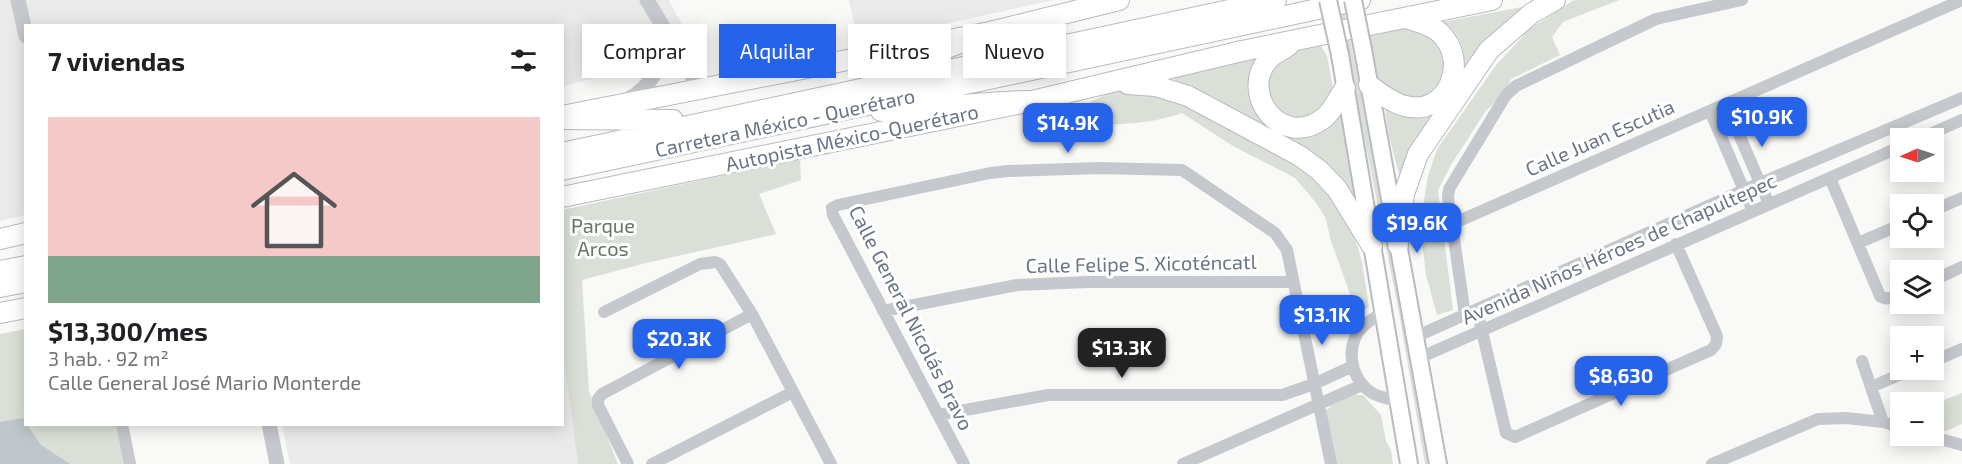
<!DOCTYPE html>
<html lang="es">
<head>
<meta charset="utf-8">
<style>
  :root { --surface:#fff; --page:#f2f2f2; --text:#202124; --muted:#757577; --accent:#2563eb }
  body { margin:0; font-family:"Exo 2",sans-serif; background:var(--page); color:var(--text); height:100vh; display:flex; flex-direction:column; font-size:22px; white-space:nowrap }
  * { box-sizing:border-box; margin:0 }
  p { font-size:20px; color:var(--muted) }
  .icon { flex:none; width:33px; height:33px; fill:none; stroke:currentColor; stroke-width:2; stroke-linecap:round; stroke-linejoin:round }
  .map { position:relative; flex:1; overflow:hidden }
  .side { position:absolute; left:24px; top:24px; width:540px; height:402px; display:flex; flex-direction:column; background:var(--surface); border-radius:0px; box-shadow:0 3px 15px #0003 }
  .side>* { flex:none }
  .guide { position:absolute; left:582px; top:24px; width:570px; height:54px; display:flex; gap:12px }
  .needle { width:39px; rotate:267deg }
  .fabs { position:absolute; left:1890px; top:128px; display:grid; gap:12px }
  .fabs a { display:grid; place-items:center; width:54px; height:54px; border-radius:0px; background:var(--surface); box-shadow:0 3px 15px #0003; font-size:30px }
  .price { position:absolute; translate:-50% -51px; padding:0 14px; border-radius:12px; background:var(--accent); color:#fff; font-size:20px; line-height:39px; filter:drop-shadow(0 2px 3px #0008) }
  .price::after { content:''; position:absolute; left:50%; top:36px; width:18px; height:14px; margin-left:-9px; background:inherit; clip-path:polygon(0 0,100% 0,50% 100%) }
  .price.selected { background:#222; color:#fff }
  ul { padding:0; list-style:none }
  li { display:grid; align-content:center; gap:12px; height:318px; padding:0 24px }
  li span { display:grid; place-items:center; height:186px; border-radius:0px; color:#555 }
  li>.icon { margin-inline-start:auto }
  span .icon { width:108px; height:108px; fill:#fffc; stroke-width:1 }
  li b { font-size:26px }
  h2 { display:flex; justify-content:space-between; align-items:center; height:72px; padding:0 24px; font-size:26px }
  .tag { padding:0 21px; border-radius:0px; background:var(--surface); box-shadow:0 3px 15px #0003; font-size:21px; line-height:54px }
  .tag.selected { background:var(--accent); color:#fff }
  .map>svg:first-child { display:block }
  .built { fill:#eaeaea }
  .green { fill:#dae0d8 }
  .water { fill:#bfc7cc }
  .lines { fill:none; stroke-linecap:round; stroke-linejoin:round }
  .secondary-casing { stroke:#b8bbc0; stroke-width:20 }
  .primary-casing { stroke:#b8bbbf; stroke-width:22 }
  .trunk-casing { stroke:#b8babe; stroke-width:22 }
  .minor { stroke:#c5c8cc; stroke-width:12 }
  .tertiary { stroke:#c5c8cc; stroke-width:15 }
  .secondary { stroke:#fff; stroke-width:16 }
  .primary { stroke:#fff; stroke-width:20 }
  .trunk { stroke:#fff; stroke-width:20 }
  .secondary-bridge-casing { stroke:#b8bbc0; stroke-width:20; stroke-linecap:butt }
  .secondary-bridge { stroke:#fff; stroke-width:16 }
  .labels { text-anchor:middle; stroke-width:6; stroke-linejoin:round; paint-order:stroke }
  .street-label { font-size:20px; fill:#6a7585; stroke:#fff }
  .park-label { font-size:20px; fill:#667865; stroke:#fff }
</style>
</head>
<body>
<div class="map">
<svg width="1962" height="464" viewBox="0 0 1962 464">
  <rect width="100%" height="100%" fill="#f9f9f7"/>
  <path class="built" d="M0,0H669L697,53L563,86L562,26H26L25,215L0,221Z
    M849,0H1054L858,43Z
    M563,355L578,464H290L282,425L562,424Z"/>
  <path class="green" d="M1337,0H1342L1408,321L1432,464H1425L1399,313Z
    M1577,0H1619L1563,22L1552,37L1560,55L1511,79L1504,93L1485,112L1451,165L1438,190L1453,310L1437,315L1426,275L1420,224L1428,176L1437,149L1497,64L1530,29L1572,1Z
    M1532,5L1485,47L1404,194L1389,136L1384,102L1402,113L1464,74C1466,53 1461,33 1443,22Z
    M1409,25L1429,27L1446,51L1443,88L1418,102C1409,98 1393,96 1386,90C1371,77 1371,52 1368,34Z
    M1321,46L1327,56L1333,88L1327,106L1310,117L1293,119L1274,112L1265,77C1287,53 1289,51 1321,46Z
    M1267,55L1261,63L1279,130L1339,109L1363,217L1251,119L1212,96L1168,77Z
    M1128,88L1154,90L1219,118L1320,179L1337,204L1356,241L1362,262L1369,307L1357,314L1330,238L1326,219L1317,204L1295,178L1233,146L1182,113C1143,127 1102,124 1062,125C1082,105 1100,94 1128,88Z
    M800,159L801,180L759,194L776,234L646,263L582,280L589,391L618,464H578L563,355L562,210Z
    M25,329L26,424L117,425L125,464H0V334Z
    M1962,393V424L1946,431L1934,429V404Z
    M1354,395H1363L1381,415L1386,441L1391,450L1393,464H1330L1319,412L1328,409L1334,402Z"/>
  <path class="water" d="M23,418L26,424L27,425L41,445L70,464H0V422Z"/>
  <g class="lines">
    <g class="secondary-casing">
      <path id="secondary" d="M1363,50L1438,464
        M1340,55L1409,464"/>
    </g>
    <g class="primary-casing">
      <path id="primary" d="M1289,45C1283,50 1274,53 1269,59C1238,92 1281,151 1324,118C1333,111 1339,97 1345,88
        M1128,84L1156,86L1188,96L1300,156L1319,170L1337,189L1372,246
        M1369,85C1380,93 1392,103 1405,106C1448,117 1470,61 1440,33C1432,25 1417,22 1407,18
        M567,115L990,32L1119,0
        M562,197L1032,101L1242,51L1492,0
        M0,239L26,233
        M1398,245L1404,194L1418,154L1489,50L1532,13L1555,0
        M0,313L26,308"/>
    </g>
    <g class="trunk-casing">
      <path id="trunk" d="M872,76L990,32
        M881,111C932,110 982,101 1032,101
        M562,119L673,120
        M562,153L1276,0
        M562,170L1360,0
        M0,271L26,266
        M0,287L26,282"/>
    </g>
    <path class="minor" d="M1726,104L1769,204
      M1710,111L1753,211
      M1921,138L1962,120
      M1830,178L1880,296C1887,301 1894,297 1900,294
      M1934,210L1962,198
      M1452,224L1962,0
      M1858,243L1900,225
      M1934,280L1962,267
      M1477,310L1506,433L1515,437L1711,350L1716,344L1717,336L1676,244
      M883,311L1017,285L1088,282H1293
      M604,312L700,264L715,262L720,264L752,314L831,464
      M1383,313C1372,319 1360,326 1355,338C1347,357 1354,382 1372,393C1381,398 1390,399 1399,401
      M1465,315L1448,197L1449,189L1506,95L1516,86L1656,19L1742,0
      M1415,337L1744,190L1962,98
      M1419,358L1900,147
      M1862,361L1883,422
      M1934,361L1962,349
      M1871,387L1913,369
      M938,415L1048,395H1282L1314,384L1353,366
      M122,424L130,464
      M1925,435L1962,445
      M628,464L598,405V399L602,394L752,314
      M652,464L793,392
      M964,464L833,215L832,208L838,205L990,173L1008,171L1100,168L1182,170L1275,233L1287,250L1331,464
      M1183,464L1362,385
      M1712,464L1818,419L1846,418L1883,422L1900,427"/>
    <path class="tertiary" d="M18,0L26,36
      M647,0L700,89
      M625,101C652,88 667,60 661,30
      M269,424L277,464"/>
    <use href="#secondary" class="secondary"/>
    <use href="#primary" class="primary"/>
    <use href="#trunk" class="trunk"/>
    <g class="secondary-bridge-casing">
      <path id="secondary-bridge" d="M1328,0L1340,55
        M1353,0L1363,50"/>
    </g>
    <use href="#secondary-bridge" class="secondary-bridge"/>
  </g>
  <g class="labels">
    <g class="street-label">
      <text transform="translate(785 123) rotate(-12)" y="7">Carretera México - Querétaro</text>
      <text transform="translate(852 138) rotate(-12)" y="7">Autopista México-Querétaro</text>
      <text transform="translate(1600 138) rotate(-24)" y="7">Calle Juan Escutia</text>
      <text transform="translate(1619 249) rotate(-24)" y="7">Avenida Niños Héroes de Chapultepec</text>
      <text transform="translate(1141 264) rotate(-1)" y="7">Calle Felipe S. Xicoténcatl</text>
      <text transform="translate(911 318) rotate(63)" y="7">Calle General Nicolás Bravo</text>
    </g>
    <g class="park-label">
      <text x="603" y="233">Parque<tspan x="603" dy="23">Arcos</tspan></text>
    </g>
  </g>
</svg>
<div class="fabs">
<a><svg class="needle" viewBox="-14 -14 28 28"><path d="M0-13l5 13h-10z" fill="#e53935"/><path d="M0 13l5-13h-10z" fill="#757577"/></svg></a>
<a><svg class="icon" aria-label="locate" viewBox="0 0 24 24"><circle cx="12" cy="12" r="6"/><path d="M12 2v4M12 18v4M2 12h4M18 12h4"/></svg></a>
<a><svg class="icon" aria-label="layers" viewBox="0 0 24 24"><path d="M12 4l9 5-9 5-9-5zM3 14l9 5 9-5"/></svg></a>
<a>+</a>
<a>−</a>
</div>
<b class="price" style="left:1762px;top:148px">$10.9K</b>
<b class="price" style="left:1068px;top:154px">$14.9K</b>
<b class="price" style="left:1417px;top:254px">$19.6K</b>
<b class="price" style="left:1322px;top:346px">$13.1K</b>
<b class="price" style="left:679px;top:370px">$20.3K</b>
<b class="price selected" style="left:1122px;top:379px">$13.3K</b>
<b class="price" style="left:1621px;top:407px">$8,630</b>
<div class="guide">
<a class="tag">Comprar</a>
<a class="tag selected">Alquilar</a>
<a class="tag">Filtros</a>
<a class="tag">Nuevo</a>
</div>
<section class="side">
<h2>7 viviendas<svg class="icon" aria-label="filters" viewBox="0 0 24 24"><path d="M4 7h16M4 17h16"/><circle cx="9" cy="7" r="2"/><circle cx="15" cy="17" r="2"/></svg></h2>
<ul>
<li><span style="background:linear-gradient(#f6c9c9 75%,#7fa58c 0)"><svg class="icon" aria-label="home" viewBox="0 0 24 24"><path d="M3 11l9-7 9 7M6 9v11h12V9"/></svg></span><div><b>$13,300/mes</b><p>3 hab. · 92 m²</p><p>Calle General José Mario Monterde</p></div></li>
</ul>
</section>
</div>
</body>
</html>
